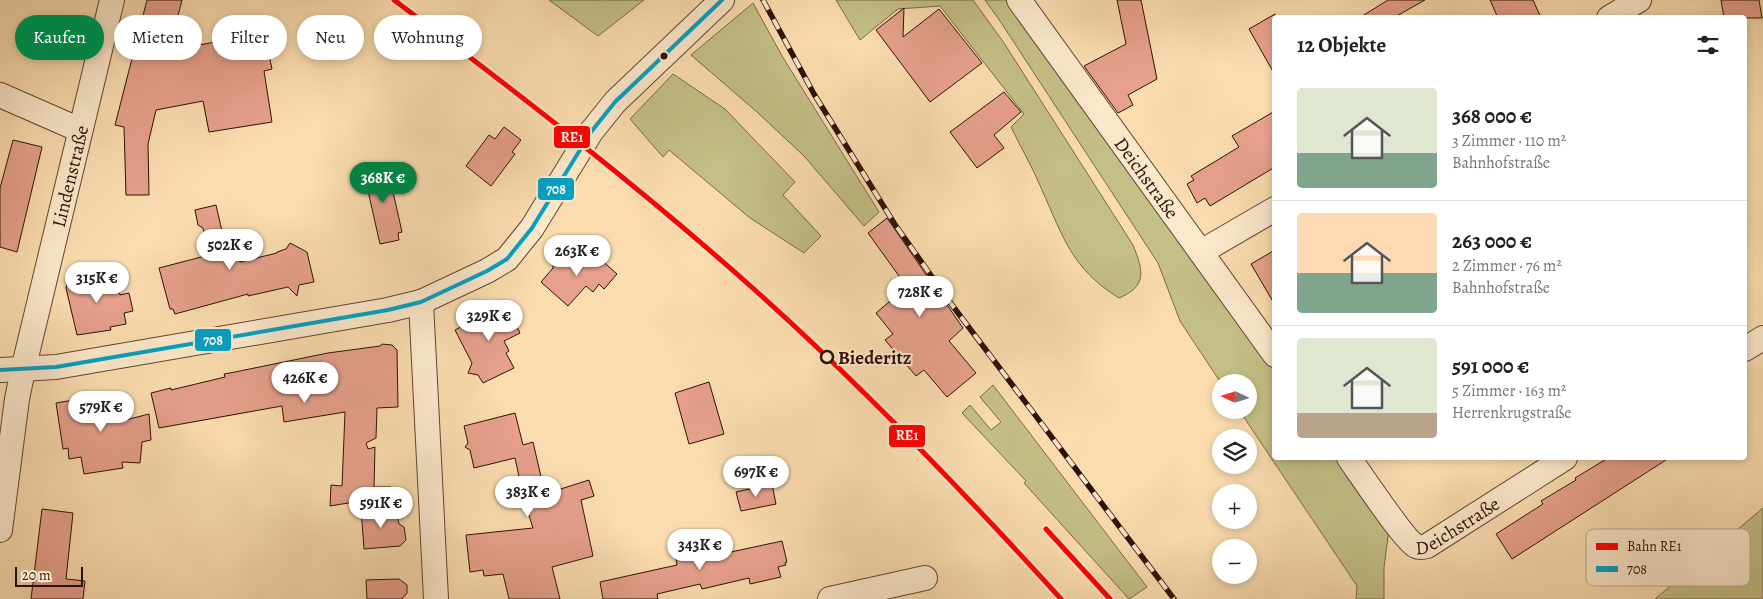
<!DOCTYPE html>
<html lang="de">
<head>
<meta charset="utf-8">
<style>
  :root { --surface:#fff; --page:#f2f2f2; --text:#222; --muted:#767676; --line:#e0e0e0; --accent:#0b8043 }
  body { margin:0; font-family:Alegreya,serif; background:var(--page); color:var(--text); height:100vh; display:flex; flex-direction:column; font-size:19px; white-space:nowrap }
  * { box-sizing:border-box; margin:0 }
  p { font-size:16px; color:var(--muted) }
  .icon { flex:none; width:28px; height:28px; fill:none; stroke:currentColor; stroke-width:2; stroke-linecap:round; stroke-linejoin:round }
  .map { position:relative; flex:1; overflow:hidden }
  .drawer { position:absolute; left:1272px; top:15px; width:475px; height:445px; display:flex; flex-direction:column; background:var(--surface); border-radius:5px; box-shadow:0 2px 8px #0003 }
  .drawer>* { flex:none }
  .banner { position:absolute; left:15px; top:15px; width:475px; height:45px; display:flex; gap:10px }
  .needle { width:32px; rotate:274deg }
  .fabs { position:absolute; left:1212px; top:374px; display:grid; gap:10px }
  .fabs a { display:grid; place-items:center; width:45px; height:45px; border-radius:50%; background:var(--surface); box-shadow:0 2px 8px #0003; font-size:25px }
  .scale { position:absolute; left:15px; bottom:12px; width:68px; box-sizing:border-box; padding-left:5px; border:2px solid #2e1105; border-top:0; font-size:14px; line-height:18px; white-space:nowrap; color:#2e1105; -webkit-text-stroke:4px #fce8cb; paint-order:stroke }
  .price { position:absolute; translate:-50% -42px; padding:0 11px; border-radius:18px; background:#fff; color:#222; font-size:16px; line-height:32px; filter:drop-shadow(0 1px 2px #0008) }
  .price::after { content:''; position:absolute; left:50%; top:30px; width:15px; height:11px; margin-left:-8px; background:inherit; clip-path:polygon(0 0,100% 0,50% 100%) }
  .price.current { background:var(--accent); color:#fff }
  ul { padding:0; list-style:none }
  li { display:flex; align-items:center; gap:15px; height:125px; padding:0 25px }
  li+li { border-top:1px solid var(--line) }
  li span { display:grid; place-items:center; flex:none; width:140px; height:100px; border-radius:5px; color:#555 }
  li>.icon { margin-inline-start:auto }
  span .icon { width:60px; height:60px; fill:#fffc; stroke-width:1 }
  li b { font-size:21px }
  h2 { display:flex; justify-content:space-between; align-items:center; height:60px; padding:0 25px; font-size:21px }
  .pill { padding:0 18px; border-radius:22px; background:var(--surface); box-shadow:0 2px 8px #0003; font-size:18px; line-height:45px }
  .pill.current { background:var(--accent); color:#fff }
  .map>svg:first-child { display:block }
  .green { fill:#c4bf86; stroke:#796846 }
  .building { fill:#e6a08c; stroke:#2e1105 }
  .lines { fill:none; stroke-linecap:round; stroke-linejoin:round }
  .minor-casing { stroke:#614430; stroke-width:26 }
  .minor { stroke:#fce8cb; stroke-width:24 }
  .rail-casing { stroke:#2e1105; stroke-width:5.5 }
  .rail { stroke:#fce8cb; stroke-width:4; stroke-dasharray:11; stroke-linecap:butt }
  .bus-1-casing { stroke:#fce8cb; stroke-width:8 }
  .bus-1 { stroke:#02a1c4; stroke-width:4 }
  .rail-1-casing { stroke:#fce8cb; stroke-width:9 }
  .rail-1 { stroke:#f00; stroke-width:5 }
  .bus-dot { fill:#2e1105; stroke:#fce8cb; stroke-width:2 }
  .stop-dot { fill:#fce8cb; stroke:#2e1105; stroke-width:2.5 }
  .labels { text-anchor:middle; stroke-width:4; stroke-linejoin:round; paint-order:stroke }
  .street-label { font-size:19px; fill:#2e1105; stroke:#fce8cb }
  .stop-label { font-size:19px; font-weight:bold; fill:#2e1105; stroke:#fce8cb; text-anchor:start }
  .key { fill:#fce8cb; stroke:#bea890; stroke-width:1 }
  .key-label { font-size:14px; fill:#2e1105 }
  .line-badge { stroke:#fce8cb; stroke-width:2 }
  .badge-label { font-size:14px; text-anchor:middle; font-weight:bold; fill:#fff }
</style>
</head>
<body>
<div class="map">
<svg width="1763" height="599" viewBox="0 0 1763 599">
  <rect width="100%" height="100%" fill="#fadcaf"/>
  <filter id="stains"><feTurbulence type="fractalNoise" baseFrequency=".004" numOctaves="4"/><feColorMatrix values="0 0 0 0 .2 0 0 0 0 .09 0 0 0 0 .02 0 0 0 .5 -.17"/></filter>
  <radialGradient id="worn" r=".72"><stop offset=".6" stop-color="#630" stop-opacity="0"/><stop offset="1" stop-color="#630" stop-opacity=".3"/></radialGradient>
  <path class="green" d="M549,0H644L598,36Z
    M836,0H973L1004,43L1133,245C1143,270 1148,286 1119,298C1072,269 1063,237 1042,190C1033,168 1021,148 1011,127L1024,114L940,6L898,9L860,40Z
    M985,0H1007L1275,372V458H1336L1389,530L1384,567V599H1356L1357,586L1239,410H1249V382L1221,383L1180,321L1158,263L1000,21Z
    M753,3L782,56L879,212L864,226L804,156L757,112L691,55Z
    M673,74L725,109L795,182L783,195L821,236L804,253L750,218L669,150L663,157L630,119Z
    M993,385L1147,587L1129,599L1024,483L1026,481L962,413L970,405L991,430L1001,422L980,397Z
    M1763,508V599H1655Z"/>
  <path class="building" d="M147,0H182L169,51L225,40L229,58L268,50L272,69L264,71L272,122L209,132L203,101L156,110L148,144L149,195H126L124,127L115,125Z
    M1117,0H1141L1157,79L1128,95L1133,105L1118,113L1084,66L1126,44Z
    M1388,0H1425L1393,18H1359Z
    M1490,0H1533L1541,18H1498Z
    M1721,0H1759L1762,18H1724Z
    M904,8L903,37L939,9L982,63L930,102L876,30Z
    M1275,14V75L1249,29Z
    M1004,92L1021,112L994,135L1004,148L977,168L950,132Z
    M1275,111V167L1210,206L1205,198L1197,203L1187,184L1194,180L1191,176L1239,147L1232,136Z
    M504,127L521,140L512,152L515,154L491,186L466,166L489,135L495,139Z
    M13,140L42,147L17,252L0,247V188Z
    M382,165L384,176L389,174L402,232L398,233L399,240L380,244L363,169Z
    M216,205L224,240L234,238L240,262L277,253V252L286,249L290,243L307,252L314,282L299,285L297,296L288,287L248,296V294L175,314L173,309H170L159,268L209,255L203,228L198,225L195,210Z
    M887,218L963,328L949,341L976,373L947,397L924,370L916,376L885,340L893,334L876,313L907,287L868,233Z
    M1275,250V305L1251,264Z
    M591,251L617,274L604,289L599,284L593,292L586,286L568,306L541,282L553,268V257L567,256L578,266Z
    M70,273L99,280L114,277L115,284L117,283L120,295L129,293L133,311L124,313L126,324L110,327L111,330L77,335L66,288Z
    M494,302L506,304L520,333L504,341L509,351L506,353L514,368L483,383L478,375L468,373L472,363L455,330L492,310Z
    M382,344L392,345L397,350L398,407L377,408L376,438L366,443L368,449L375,447L374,487H391V496L330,506L331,485L342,486L345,412L284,422L282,406L159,428L151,393L171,388V390L225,377L224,374L235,372L328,353L380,346Z
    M709,382L724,434L689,444L675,393Z
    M114,393L118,422L149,414L151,440L142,442L140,463L122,462L123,468L84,474L81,457L69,459L68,448L63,449L56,403Z
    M515,413L523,445L533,442L545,494L589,480L594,496L581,500L593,556L552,567L560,599H509L503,574L484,576L483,570L470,572L466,535L533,528L524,500L515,458L474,468L470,450L465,447L468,443L464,426Z
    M1608,458H1669L1512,559L1496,534L1543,504L1541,501L1576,480L1575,478Z
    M772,484L776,504L741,511L736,492Z
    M382,506L383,513L396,511L399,524L404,527L406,540L400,546L364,549L361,509Z
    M42,509L73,513L66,579L85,581L83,599H31Z
    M703,541L706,553L716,551L717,555L782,541L787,562L785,563L786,565L778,567L781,577L750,584L749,578L702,589L700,584L657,594L658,599H603L600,582L677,565L674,547Z
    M399,579L407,585V593L402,599H367L366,580Z"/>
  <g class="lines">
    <g class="minor-casing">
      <g id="minor">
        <path id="s1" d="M1019,0L1275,355"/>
        <path d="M1609,18L1639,0"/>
        <path d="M0,95L80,130"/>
        <path d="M1201,252L1275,209"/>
        <path d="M421,302L436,599"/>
        <path d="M1745,349L1763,338"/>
        <path d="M0,370L56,367L388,310L421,302L487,271L507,259L532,228L591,132L615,102L722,0"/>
        <path id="s2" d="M1349,458C1359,472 1405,541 1416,546C1420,548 1424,547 1427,546L1565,458"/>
        <path id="s3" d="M0,530L17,399L23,370L112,0"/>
        <path d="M830,599L925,578"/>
      </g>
    </g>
    <use href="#minor" class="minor"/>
    <g class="rail-casing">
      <path id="rail" d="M763,0L814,94L894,223L949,301L1174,599"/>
    </g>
    <use href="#rail" class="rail"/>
    <g class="bus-1-casing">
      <path id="bus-1" d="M0,370L56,367L388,310L421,302L487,271L507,259L532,228L591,132L615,102L722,0"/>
    </g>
    <use href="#bus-1" class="bus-1"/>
    <g class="rail-1-casing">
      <path id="rail-1" d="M394,0C518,93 641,188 756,291C864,388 964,492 1061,599
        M1046,529L1110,599"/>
    </g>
    <use href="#rail-1" class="rail-1"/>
  </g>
  <circle class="bus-dot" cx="664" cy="56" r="4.5"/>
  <circle class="stop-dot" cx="827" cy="357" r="6"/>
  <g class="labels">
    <g class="street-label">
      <text dy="7" stroke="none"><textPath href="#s3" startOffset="361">Lindenstraße</textPath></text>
      <text dy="7" stroke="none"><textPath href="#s1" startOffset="219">Deichstraße</textPath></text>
      <text dy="7" stroke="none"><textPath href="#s2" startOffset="158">Deichstraße</textPath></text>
    </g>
    <g class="stop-label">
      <text x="838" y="364">Biederitz</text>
    </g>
  </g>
  <rect x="1586" y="529" width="164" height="57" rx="8" class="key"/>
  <rect x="1596" y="543" width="22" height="7" fill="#f00"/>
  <rect x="1596" y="566" width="22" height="6" fill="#02a1c4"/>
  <g class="key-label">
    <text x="1627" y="551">Bahn RE1</text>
    <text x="1627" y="574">708</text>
  </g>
  <g class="line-badge">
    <rect x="553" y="125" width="38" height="24" rx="5" fill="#f00"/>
    <rect x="537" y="177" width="38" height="24" rx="5" fill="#02a1c4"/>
    <rect x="194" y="328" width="38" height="24" rx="5" fill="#02a1c4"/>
    <rect x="888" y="424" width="38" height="24" rx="5" fill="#f00"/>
  </g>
  <g class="badge-label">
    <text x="572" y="142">RE1</text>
    <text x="556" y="194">708</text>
    <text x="213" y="345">708</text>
    <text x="907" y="440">RE1</text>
  </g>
  <rect width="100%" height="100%" filter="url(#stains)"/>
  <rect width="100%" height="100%" fill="url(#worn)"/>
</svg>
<div class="fabs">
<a><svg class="needle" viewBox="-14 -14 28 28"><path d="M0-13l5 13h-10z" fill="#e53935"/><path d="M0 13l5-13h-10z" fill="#767676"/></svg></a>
<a><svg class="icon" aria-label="layers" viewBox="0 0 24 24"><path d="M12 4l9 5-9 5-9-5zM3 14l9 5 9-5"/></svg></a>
<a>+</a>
<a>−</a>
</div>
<div class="scale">20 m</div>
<b class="price current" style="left:383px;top:204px">368K €</b>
<b class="price" style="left:230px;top:271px">502K €</b>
<b class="price" style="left:577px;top:277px">263K €</b>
<b class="price" style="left:97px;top:304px">315K €</b>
<b class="price" style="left:920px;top:318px">728K €</b>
<b class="price" style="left:489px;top:342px">329K €</b>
<b class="price" style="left:305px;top:404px">426K €</b>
<b class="price" style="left:101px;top:433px">579K €</b>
<b class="price" style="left:756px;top:498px">697K €</b>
<b class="price" style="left:528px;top:518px">383K €</b>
<b class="price" style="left:381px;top:529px">591K €</b>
<b class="price" style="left:700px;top:571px">343K €</b>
<div class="banner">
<a class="pill current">Kaufen</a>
<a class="pill">Mieten</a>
<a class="pill">Filter</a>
<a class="pill">Neu</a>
<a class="pill">Wohnung</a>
</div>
<section class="drawer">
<h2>12 Objekte<svg class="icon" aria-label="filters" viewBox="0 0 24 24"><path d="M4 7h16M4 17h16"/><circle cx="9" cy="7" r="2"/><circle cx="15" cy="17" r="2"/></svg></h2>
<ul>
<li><span style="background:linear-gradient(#dfe7d0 65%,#7fa58c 0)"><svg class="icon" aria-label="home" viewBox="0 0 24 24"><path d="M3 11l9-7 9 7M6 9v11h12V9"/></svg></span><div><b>368 000 €</b><p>3 Zimmer · 110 m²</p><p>Bahnhofstraße</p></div></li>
<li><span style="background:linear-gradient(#ffd9b3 60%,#7fa58c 0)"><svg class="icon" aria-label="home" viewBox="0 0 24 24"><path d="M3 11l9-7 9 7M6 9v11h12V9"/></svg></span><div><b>263 000 €</b><p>2 Zimmer · 76 m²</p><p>Bahnhofstraße</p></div></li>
<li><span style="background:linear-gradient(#dfe7d0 75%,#b9a48a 0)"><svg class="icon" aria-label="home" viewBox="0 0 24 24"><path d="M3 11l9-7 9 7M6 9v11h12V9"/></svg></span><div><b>591 000 €</b><p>5 Zimmer · 163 m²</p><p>Herrenkrugstraße</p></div></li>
</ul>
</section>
</div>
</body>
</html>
